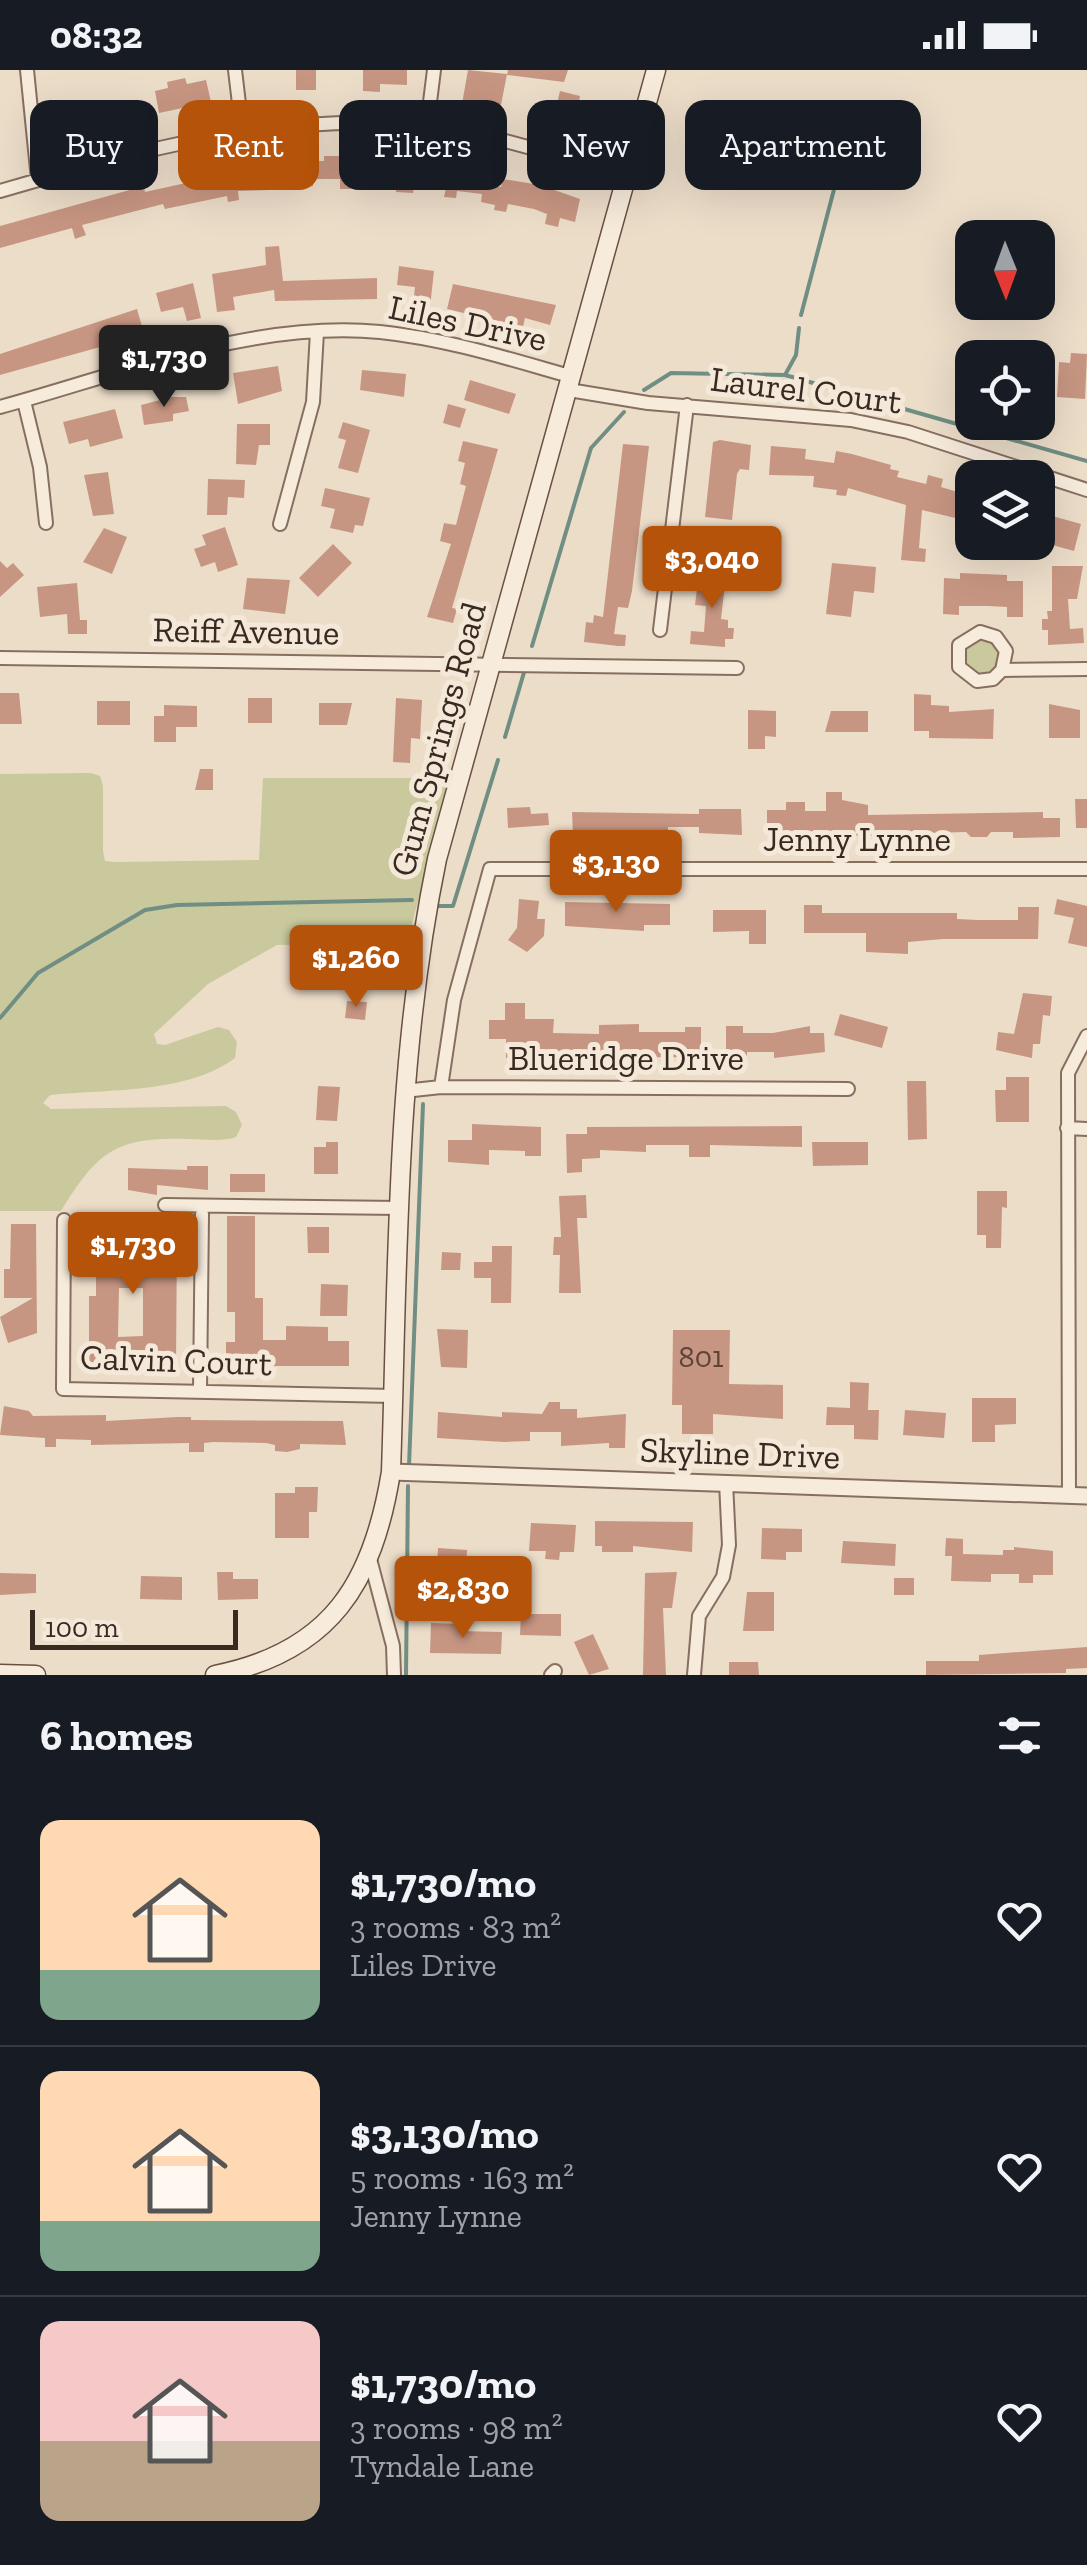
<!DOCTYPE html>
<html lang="en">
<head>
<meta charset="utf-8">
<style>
  :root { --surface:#171b24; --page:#242831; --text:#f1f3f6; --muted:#9ea1a6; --line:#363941; --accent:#b45309 }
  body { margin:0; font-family:"Zilla Slab",serif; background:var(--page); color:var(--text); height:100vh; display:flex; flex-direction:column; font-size:38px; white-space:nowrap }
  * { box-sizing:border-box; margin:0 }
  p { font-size:32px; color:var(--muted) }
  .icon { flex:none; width:55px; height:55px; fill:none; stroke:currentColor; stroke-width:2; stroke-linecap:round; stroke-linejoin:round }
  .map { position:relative; height:1605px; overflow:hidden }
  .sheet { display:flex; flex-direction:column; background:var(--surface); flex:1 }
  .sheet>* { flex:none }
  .banner { position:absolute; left:30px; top:30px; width:1028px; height:90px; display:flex; gap:20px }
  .needle { width:65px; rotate:179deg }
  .buttons { position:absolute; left:955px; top:150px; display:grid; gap:20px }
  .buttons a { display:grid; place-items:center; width:100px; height:100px; border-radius:20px; background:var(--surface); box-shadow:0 10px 40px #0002; font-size:50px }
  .scale { position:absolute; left:30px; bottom:25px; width:208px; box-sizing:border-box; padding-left:10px; border:5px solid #382921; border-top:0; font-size:28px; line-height:35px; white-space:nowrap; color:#382921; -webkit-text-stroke:8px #f4e8d8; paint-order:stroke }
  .price { position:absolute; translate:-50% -85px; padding:0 22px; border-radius:10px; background:var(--accent); color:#fff; font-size:32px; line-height:65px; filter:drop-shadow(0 2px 5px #0008) }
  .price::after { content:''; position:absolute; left:50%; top:60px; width:30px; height:22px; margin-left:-15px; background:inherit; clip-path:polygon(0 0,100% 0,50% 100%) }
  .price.on { background:#222; color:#fff }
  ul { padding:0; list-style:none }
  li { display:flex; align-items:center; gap:30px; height:250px; padding:0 40px }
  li+li { border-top:2px solid var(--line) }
  li span { display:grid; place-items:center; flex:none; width:280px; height:200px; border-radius:20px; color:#555 }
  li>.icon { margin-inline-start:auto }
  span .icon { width:120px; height:120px; fill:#fffc; stroke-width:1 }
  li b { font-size:42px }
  h2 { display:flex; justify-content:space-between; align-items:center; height:120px; padding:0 40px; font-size:42px }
  .tag { padding:0 35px; border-radius:20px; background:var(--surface); box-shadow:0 10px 40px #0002; font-size:35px; line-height:90px }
  .tag.on { background:var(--accent); color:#fff }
  .status { display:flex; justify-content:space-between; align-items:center; height:70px; padding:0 50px; background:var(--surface); direction:ltr }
  .status svg { height:28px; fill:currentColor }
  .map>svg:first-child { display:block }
  .green { fill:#c9c99d }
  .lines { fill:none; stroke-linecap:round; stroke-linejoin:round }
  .stream { stroke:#708e83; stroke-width:4 }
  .building { fill:#c79682; fill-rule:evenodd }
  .minor-casing { stroke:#876f5f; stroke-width:16 }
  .tertiary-casing { stroke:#876f5f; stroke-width:19 }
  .secondary-casing { stroke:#695042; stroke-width:21 }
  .minor { stroke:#f7ebdc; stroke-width:12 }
  .tertiary { stroke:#f7ebdc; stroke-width:15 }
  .secondary { stroke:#f7ebdc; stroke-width:18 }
  .labels { text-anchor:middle; stroke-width:10; stroke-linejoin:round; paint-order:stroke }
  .number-label { font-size:30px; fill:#5c4439 }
  .street-label { font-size:35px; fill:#382921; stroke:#f4e8d8 }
</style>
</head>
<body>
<div class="status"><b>08:32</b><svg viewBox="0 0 49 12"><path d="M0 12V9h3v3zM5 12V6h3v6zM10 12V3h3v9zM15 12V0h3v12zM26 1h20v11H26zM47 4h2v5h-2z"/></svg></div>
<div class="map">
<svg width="1087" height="1605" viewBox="0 0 1087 1605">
  <rect width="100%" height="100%" fill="#ecddc9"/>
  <path class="green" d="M965 586a17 17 0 1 1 34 0a17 17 0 1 1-34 0Z
    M91,703L100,706L103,716V781L105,791L115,792L259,790L263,708H450L407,873L277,875L208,914L154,964L157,974L165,975L218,957L229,960L237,972L235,988C187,1024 107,1019 50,1025L43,1033L51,1039L226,1036L236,1042L242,1055L236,1067C221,1072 205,1069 189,1069C116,1067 99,1080 61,1141H0V704Z"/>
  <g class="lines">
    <path class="stream" d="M801,245L847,70
      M785,305L796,285L799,258
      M644,320L671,303L785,305L1087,391
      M532,576L591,378L624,342
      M505,667L525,599
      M436,836H453L498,690
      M0,948L38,903L145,840L177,835L412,830
      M409,1396L423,1034
      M406,1605L408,1416"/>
  </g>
  <path class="building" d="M296,0H316V20H296Z
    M363,0H407V15L380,14V22L363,21Z
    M468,0L507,4L500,40L462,34Z
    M508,0H568L564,12L507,5Z
    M185,8L187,14L206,10L211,32L159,43L155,21L168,18L167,12Z
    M560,21L580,26L578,36L605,42L600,62L553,51Z
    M101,40L107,61L70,71L62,44L76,41L77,47Z
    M727,64L767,77L763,93L740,87L732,116L707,109L716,74L724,76Z
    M324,86H348V90L426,89V93L492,103L490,114L501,117L503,109L540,115L580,129L575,152L560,148L558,157L545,154L547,144L534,139L508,134L506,142L494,140L495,135L481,132L482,124L457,121L456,128L444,127L446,118L424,115L414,116L413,123L396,122L397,113L375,109H351V119H340V109H313V116L298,119L238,121L239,130L228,132L227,126L165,139L163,134L82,155L86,165L75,169L72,158L0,178V156L144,116L145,122L186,113L184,104L236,101L235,94L264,90L324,91Z
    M279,176L283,211L377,208V229L275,231L274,220L233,227L235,240L217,242L212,204L266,195L265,177Z
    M399,196L434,201L430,237L413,235L415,217L397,215Z
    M193,213L201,248L187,251L183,237L161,242L156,223Z
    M453,214L556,235L550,255L525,248L523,257L447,239Z
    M137,239L143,260L124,265L125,270L0,305V284Z
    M1071,283L1087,284L1085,329L1057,327L1059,292L1070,293Z
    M278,296L282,321L238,334L233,303Z
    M362,300L406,304L404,327L360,320Z
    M470,310L516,324L509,344L464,330Z
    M172,327H186L189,341L173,344V351L144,355L141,335Z
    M448,334L466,339L460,358L443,353Z
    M115,339L123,368L90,377L88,369L69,374L63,352Z
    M343,352L370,360L358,403L338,398L346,370L338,368Z
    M237,354H270V375H259L256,395L236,394Z
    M720,370L751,375L749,400L740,399L737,404L732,450L705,447L713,372Z
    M463,371L498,379L452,538L457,539L453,553L427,547L451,474L440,471L444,453L456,455L466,416L460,414L465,393L458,391Z
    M623,374L649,376L632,521L628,538L618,537L614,564L626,565L625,576H618L584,572L586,552L593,553L594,545L603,547Z
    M771,376L806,379L805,389L834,393L836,381L852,384L891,395L890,399L899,401L897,407L926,414L928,405L943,409L941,417L961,423L963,416L972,419V452L922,440L919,478L926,479L925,492L901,490L906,435L848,418L846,426L836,425L837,420L813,417L814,406L769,405Z
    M108,402L114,444L93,446L84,405Z
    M208,409L245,410L244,428L228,427L227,445H207Z
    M325,418L370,428L363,456L355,455L353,463L330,458L335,439L321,436Z
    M1045,444L1081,454L1074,481L1038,471Z
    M225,457L238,495L218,502L215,492L201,497L194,479L206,475L202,465Z
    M104,458L127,467L112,504L83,492Z
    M333,474L352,493L318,527L299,508Z
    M0,491L7,498L13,493L24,505L0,527Z
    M832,493L876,497L874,523L854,521L851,547L826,544Z
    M1052,496H1083L1077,529H1068L1070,559L1083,558L1084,573L1048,575V560H1042V549H1048L1047,541H1052Z
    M699,502L726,505L721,549L728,550V558H734L733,569H725V577L690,574L691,561L704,562L706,536L695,535Z
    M960,503L1007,505V511H1023V547H1007V537L988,536H959V545L943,544L944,508L960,509Z
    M247,508L290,510L285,544L243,539Z
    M77,513L80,550H87V564H68L67,544L40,547L37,517Z
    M0,623H19L22,654H0Z
    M914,624L931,625V635L949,636V642L994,639L993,669L929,668V661H914Z
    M248,628H272V653H248Z
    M396,628L422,630L420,669L411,668L410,693L393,692Z
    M97,631H130V655H97Z
    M319,633H352L347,655H319Z
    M1049,634L1080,640V668H1049Z
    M164,635L197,636V657H176V672H154V646H164Z
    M748,640L776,641V667L765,666V679H748Z
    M831,641H868V662H825Z
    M200,699H213V720H195Z
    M826,722H842V730L868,735V745L1043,742V748H1060V767L1013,768V762H991L987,767H971L966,762L929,763V766L767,765V740H786V732H805V741H826Z
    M1075,729H1087V758H1076Z
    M530,737L531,744L548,743L549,755L508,758L507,738Z
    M699,739H741L742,765L699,763V757H668V766H632V761L573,765L572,742L699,744Z
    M519,829L539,831L537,849H545L544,866L527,882L508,870L517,858Z
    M1057,829L1087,836V877L1068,873L1074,848L1054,844Z
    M565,832L670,834V855H644V861L565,856Z
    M804,835H822V843H957V849L978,850H1018V837H1039L1038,869H943L908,872V884L866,882V863H804Z
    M713,840H766V874H749V861L713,862Z
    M1023,923L1052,926L1050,946L1043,945L1040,974H1033L1032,988L996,980L998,962L1014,964Z
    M347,931L367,932L365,950L345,948Z
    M505,933H525V949H554L553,963L599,964V955L639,954V962H685V957H701V987L506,988V969H489V950H505Z
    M840,944L888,957L882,978L834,965Z
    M726,956H743V963H773L810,956V963H824L825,982L774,988V982H747V989H726Z
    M1006,1007H1029V1052H996L995,1020H1006Z
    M907,1011H926L927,1069L908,1070Z
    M318,1016L340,1017L337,1051L316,1050Z
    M472,1054L541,1057V1086H525V1081L489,1080V1095L448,1092V1070H472Z
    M802,1056V1077L710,1075V1087H689V1075H646V1082L600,1080V1088L582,1089V1102L567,1103L566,1064H587V1057Z
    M326,1072H338V1104H314V1077H326Z
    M812,1072H868V1095L813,1096Z
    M187,1096H208V1120L157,1115V1125L128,1120V1098L187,1100Z
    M230,1104H265V1122H230Z
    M977,1121H1007V1138L1002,1137L1001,1178H986V1165H977Z
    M586,1125L587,1148H577L581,1223H559L560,1185H553L554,1167H561L559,1126Z
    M93,1145L116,1146L115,1188H121V1200L145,1201L149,1146H170V1165H177L176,1296L153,1290L89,1293V1226H96V1204H88ZM119,1218H143V1266L118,1267Z
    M227,1146H255V1228H263V1270H286V1256L328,1257V1271H349V1296H226V1272H235V1242H227Z
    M11,1154H36L37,1263L8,1273L0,1247L33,1228H4V1199H10Z
    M307,1157H329V1183H308Z
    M492,1176H512L511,1233H491V1208H474V1192H492Z
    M442,1182L461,1183L460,1200H441Z
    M321,1214L348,1215L347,1246H320Z
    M437,1259L468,1260L467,1298L441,1297Z
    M673,1260H730L729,1314L783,1315V1349L713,1344V1364H682V1335H672Z
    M850,1312L869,1313L868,1340H879L878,1370L854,1369V1355H826L827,1337L850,1338Z
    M972,1328H1016V1354L995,1355V1372H972Z
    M549,1332H560V1339H577V1348L626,1344L625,1378H609V1373L561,1376V1362H530V1371L504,1372L437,1368L438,1342L502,1347V1342L542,1344Z
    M4,1336L29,1341L33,1346L106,1345V1351L178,1347H191V1350L343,1351L346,1375L300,1374V1379L287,1382L275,1381V1375L266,1373L213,1372L204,1373V1382H189V1373L91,1375V1370L56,1369V1377H45V1368L0,1365Z
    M905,1340L946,1343L944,1368L903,1365Z
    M295,1417H318L317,1442H309V1468H275V1423H295Z
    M595,1451L693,1452L692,1482L633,1476V1482H602V1476H595Z
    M531,1453L576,1455L574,1482H560L559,1490L545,1489L546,1481H529Z
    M762,1458L802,1459V1482H786V1490L761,1489Z
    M946,1468L963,1469V1484L1003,1485V1480H1014V1477L1053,1481V1505H1033V1513H1019V1504H991V1512L951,1511L952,1486H945Z
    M843,1471L896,1474L895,1496L841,1493Z
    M438,1478L467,1480L466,1498L437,1497Z
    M217,1502H233V1509H258V1529L218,1530Z
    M677,1502L672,1538H663L666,1605H643L645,1503Z
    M0,1503L36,1504V1523L0,1525Z
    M141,1506L182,1507V1530L140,1529Z
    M894,1508H914V1525H894Z
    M747,1522H774V1561H743Z
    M521,1544H561V1566L520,1565Z
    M431,1553L459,1554V1561L502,1562L501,1584L430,1583Z
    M593,1564L609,1599L589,1605L574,1572Z
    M1087,1577V1598L1066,1599V1603L926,1605V1591H979V1585Z
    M729,1592H758L759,1605H729Z"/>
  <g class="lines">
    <g class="minor-casing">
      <path id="minor" d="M27,0L38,110
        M235,0L242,59
        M427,56L434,0
        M0,121C141,80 278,41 427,56C495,63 560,89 627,103
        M569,320L648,333L851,350L908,362L1087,420
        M24,331L40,397L46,453
        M0,337C122,304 252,250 380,262C447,269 509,289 573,307
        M280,454L313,332L317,262
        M660,560L687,335
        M0,588L737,598
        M1002,600L1006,581L996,567L980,562L959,575V597L977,611L993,609L1002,600L1087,599
        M441,1017L454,930L490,799H1087
        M404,1021L441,1017L848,1019
        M1067,1058L1087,1059
        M165,1135L400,1138
        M64,1150L63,1319L393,1326
        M200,1321L202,1144
        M1069,1425L1068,1003L1087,966
        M370,1489L393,1576L394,1605
        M551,1605L555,1601
        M694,1605L699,1546L723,1507L729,1475L726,1412"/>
    </g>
    <g class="tertiary-casing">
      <path id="tertiary" d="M391,1402L1087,1426"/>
    </g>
    <g class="secondary-casing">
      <path id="secondary" d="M0,1604L36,1605
        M215,1605C331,1582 373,1513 391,1402C398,1196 395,992 437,789L656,0"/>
    </g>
    <use href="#minor" class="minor"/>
    <use href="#tertiary" class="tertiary"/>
    <use href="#secondary" class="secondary"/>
  </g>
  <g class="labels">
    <g class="number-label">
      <text x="701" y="1297">801</text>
    </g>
    <g class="street-label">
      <text transform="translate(468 253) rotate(12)" y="12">Liles Drive</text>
      <text transform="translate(806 320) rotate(7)" y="12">Laurel Court</text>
      <text transform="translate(246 561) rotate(1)" y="12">Reiff Avenue</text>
      <text transform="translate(438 669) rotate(-75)" y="12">Gum Springs Road</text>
      <text x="857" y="781">Jenny Lynne</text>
      <text x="626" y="1000">Blueridge Drive</text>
      <text transform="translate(176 1290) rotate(2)" y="12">Calvin Court</text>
      <text transform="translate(740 1383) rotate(2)" y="12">Skyline Drive</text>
    </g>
  </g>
</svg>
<div class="buttons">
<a><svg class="needle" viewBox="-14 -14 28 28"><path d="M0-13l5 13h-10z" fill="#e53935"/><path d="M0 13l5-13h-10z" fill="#9ea1a6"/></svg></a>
<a><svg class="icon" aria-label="locate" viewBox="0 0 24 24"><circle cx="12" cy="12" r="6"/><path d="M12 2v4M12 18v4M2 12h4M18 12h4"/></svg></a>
<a><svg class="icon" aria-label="layers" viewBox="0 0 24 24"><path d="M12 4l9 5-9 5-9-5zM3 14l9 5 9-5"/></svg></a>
</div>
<div class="scale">100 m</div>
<b class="price on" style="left:164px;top:340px">$1,730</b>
<b class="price" style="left:712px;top:541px">$3,040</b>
<b class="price" style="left:616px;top:845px">$3,130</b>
<b class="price" style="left:356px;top:940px">$1,260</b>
<b class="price" style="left:133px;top:1227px">$1,730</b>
<b class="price" style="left:463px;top:1571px">$2,830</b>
<div class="banner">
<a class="tag">Buy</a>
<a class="tag on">Rent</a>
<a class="tag">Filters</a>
<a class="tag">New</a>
<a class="tag">Apartment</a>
</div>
</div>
<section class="sheet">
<h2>6 homes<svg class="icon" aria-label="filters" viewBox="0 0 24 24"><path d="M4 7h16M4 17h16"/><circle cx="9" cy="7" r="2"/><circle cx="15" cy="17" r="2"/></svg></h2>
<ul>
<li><span style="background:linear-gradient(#ffd9b3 75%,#7fa58c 0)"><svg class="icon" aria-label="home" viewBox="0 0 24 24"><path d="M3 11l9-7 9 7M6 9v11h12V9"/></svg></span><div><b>$1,730/mo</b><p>3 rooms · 83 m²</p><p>Liles Drive</p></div><svg class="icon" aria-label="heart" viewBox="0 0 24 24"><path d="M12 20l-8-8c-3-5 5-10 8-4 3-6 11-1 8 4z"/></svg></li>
<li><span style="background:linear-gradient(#ffd9b3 75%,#7fa58c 0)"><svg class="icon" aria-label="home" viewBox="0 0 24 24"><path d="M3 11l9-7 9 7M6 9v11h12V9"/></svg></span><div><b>$3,130/mo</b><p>5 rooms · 163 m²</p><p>Jenny Lynne</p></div><svg class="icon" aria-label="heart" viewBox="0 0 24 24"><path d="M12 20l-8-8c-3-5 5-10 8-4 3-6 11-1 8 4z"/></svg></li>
<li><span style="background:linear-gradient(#f6c9c9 60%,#b9a48a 0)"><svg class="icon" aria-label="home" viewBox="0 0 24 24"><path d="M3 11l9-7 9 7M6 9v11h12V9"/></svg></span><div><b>$1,730/mo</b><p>3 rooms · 98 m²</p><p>Tyndale Lane</p></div><svg class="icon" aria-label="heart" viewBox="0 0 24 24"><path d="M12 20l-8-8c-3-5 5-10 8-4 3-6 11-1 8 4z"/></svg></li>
</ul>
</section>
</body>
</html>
